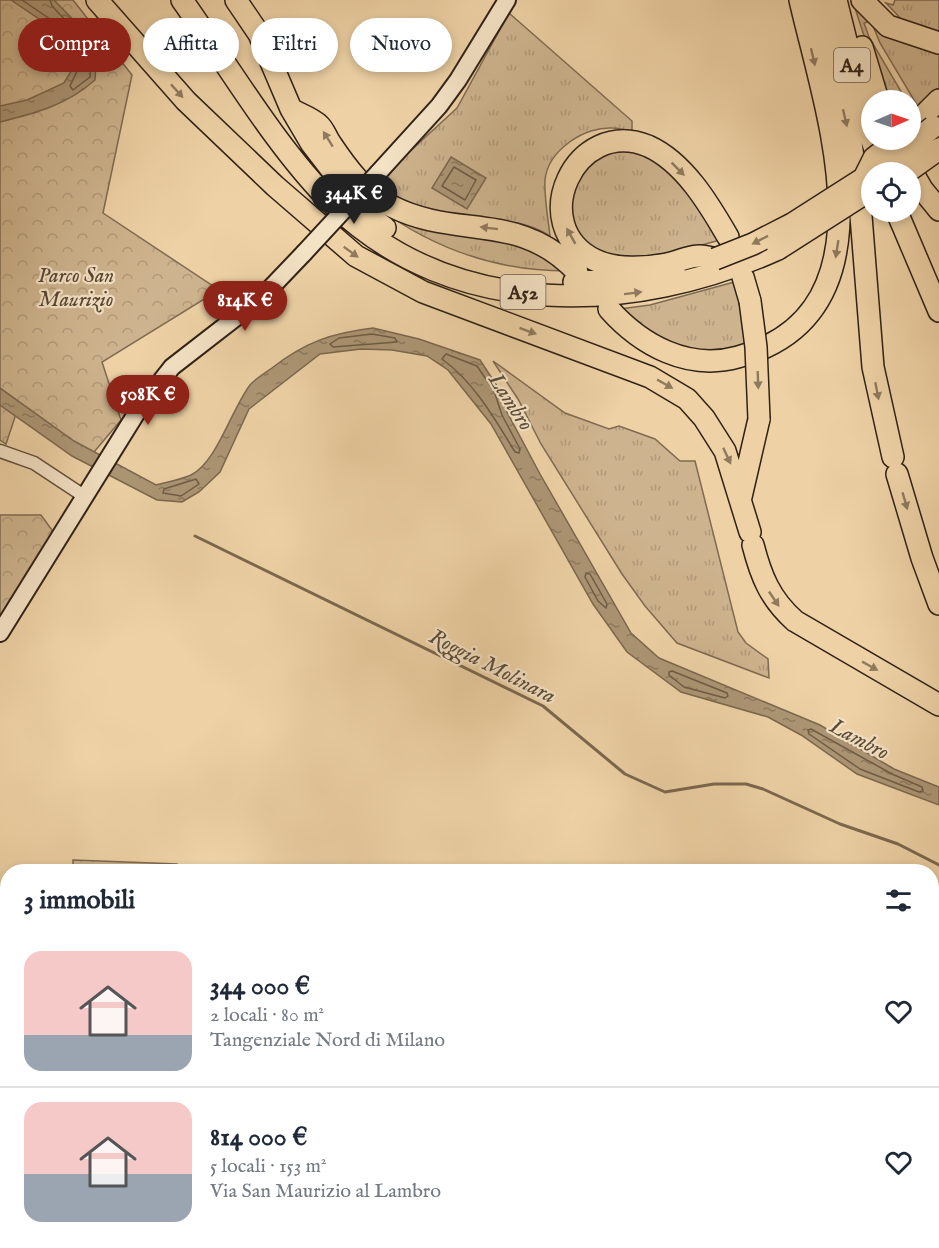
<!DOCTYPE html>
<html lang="it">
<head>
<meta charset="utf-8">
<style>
  :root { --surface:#fff; --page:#f6f6f7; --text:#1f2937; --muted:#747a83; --line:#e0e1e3; --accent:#8f2418 }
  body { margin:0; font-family:"IM FELL English",serif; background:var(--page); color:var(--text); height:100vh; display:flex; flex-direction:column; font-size:22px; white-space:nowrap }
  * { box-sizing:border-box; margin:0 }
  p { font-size:20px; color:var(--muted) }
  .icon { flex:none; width:33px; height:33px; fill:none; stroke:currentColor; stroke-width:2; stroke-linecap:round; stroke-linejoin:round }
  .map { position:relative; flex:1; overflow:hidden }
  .side { position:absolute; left:0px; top:864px; width:939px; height:384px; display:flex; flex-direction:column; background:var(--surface); border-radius:24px 24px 0 0; box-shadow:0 3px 9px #0003 }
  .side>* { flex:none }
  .guide { position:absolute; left:18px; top:18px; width:600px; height:54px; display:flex; gap:12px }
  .needle { width:39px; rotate:88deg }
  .buttons { position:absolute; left:861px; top:90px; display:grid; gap:12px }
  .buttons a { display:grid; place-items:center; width:60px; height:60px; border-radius:50%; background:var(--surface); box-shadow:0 3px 9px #0003; font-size:30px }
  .price { position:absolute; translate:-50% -51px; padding:0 14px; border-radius:21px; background:var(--accent); color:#fff; font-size:20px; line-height:39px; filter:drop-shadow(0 2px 3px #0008) }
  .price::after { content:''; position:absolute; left:50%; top:36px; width:18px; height:14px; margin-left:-9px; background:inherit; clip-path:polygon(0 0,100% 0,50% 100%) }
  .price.selected { background:#222; color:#fff }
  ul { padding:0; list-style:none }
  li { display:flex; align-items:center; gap:18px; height:150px; padding:0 24px }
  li+li { border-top:2px solid var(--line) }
  li span { display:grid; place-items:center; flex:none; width:168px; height:120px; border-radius:18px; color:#555 }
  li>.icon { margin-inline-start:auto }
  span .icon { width:72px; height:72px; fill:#fffc; stroke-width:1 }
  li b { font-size:26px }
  h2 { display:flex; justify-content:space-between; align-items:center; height:72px; padding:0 24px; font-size:26px }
  .pill { padding:0 21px; border-radius:27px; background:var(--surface); box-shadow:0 3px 9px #0003; font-size:21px; line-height:54px }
  .pill.selected { background:var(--accent); color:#fff }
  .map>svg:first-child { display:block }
  .grass { fill:url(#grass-tufts); stroke:#7f6b52; stroke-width:1.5 }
  .forest { fill:url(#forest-crowns); stroke:#7f6b52; stroke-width:1.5 }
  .garden { fill:url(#garden-dots); stroke:#7f6b52; stroke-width:1.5 }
  .water { fill:url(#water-ripples); stroke:#7b684f; stroke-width:1.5 }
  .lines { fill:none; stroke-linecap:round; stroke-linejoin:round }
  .shore { stroke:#6e5c46; stroke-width:1.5 }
  .stream { stroke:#7b684f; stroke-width:3 }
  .street-casing { stroke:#604e3a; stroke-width:15 }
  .secondary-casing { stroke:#302216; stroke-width:20 }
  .highway-casing { stroke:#302216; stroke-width:24 }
  .street { stroke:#f4e2c5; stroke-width:12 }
  .secondary { stroke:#f4e2c5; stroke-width:16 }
  .highway { stroke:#eed2a6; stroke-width:21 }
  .secondary-bridge-casing { stroke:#302216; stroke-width:20; stroke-linecap:butt }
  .highway-bridge-casing { stroke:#302216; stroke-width:24; stroke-linecap:butt }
  .secondary-bridge { stroke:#f4e2c5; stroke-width:16 }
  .highway-bridge { stroke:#eed2a6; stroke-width:21 }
  .oneway { fill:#8f7a5e }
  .labels { text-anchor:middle; stroke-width:4.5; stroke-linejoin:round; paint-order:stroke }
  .shield { fill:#f4e2c5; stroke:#6b5c4a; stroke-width:1.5 }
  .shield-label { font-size:20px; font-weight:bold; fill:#302216 }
  .park-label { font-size:21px; font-style:italic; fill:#584634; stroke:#f4e2c5 }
  .water-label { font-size:22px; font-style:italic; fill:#5c4b37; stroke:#f4e2c5 }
</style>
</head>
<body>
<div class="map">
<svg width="939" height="1248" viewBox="0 0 939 1248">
  <defs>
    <pattern id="grass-tufts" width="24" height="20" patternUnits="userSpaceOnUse" patternTransform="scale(1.5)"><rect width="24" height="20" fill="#ceb48e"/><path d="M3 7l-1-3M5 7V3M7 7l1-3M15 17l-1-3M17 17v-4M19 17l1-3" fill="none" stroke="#b19a7a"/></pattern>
    <pattern id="forest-crowns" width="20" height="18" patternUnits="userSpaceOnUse" patternTransform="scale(1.5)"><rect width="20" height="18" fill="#ceb48e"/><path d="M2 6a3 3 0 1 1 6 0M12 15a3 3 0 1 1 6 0" fill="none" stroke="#b19a7a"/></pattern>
    <pattern id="garden-dots" width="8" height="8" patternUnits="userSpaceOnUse" patternTransform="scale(1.5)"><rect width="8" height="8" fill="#ceb48e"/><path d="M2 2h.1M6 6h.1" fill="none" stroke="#b19a7a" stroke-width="1.8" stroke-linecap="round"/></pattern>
    <pattern id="water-ripples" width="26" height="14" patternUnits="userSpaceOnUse" patternTransform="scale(1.5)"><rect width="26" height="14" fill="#ad9675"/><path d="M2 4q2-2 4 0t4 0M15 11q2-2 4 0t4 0" fill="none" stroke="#8d7a5f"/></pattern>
  </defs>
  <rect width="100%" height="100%" fill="#eed2a6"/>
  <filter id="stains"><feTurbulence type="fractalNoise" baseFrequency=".00333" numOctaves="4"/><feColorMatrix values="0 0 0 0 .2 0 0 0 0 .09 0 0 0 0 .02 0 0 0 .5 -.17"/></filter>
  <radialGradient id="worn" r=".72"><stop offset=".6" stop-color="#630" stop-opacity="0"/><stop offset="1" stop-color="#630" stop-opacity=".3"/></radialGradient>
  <path class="grass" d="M895,0H939V39L902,20L886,3L893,5Z
    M853,2L939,50V95L921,117L917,105L880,43L871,21L864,23L869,37L906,100H885Z
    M509,13L632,121V132C626,131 619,128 613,128C585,126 548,150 545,180C544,198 548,217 550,236C516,214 479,223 442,215C418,210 400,199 380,185L406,155L457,108Z
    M627,145L671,167L720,240L655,258L598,256L572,227L570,189L591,157Z
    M366,198L517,240L566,271C492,271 423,245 366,198Z
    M738,281L751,351L732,355L660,344L619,309L650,305Z
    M493,361L565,413L609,429L619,426L655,439L680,461H695L738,632L746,643L768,659L769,678L677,643L645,606L622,574L541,444L518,399Z"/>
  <path class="forest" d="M0,0H73L132,75L103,213L219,290L102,362L121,420L89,458L17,411L6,444L0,440Z
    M0,515H41L57,537L0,625Z"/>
  <path class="garden" d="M73,860L177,864V871H73Z
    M423,867L491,870V871H423Z"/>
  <path class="water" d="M11,0H54L97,44L95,80C67,105 36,113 0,122V106L27,100L64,83L73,68L64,36Z
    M451,157L486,178L467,209L432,188Z
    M373,328L419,339L480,360L499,389L507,412L540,474L631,633L659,658L820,725L894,769L939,787V805L857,774L801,735L768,717L681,692L627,652L593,604L491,424L448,370L427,356L392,350L361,349L320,354L249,409L220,472L199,492L182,502L157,500L72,456L0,405V388L74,441L156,485C167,482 180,480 191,475C217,462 231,410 250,385C256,378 265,373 272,368C305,342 332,333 373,328Z"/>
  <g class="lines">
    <path class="shore" d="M22,0L69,32L79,67L70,86L73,90L90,77L91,47L52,6L50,0
      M454,167L476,180L465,200L442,186Z
      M372,334L395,338L397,342L333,347L330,344L339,338Z
      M446,354L477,366L494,391L502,415L520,449L519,453L515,452C495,419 474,382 442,359Z
      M196,479L199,484L181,496L163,493L164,489Z
      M586,573L590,574L607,604L606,608L598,601L585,577Z
      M672,671L727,693L728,696L725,698L684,687L669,675V672Z
      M811,729L892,774L922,787L923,791L919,792L860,769L809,734L808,730Z"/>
    <path class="stream" d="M195,536L543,706L625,774L665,792L714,784H746L763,789L840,824L898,844L939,865"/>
    <g class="street-casing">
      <path id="street" d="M0,451L34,463L84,496
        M796,1248L798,1240"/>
    </g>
    <g class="secondary-casing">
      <path id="secondary" d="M378,173L439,106L458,80L507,0
        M0,633L139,409L172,367L261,298L304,253"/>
    </g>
    <g class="highway-casing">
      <path id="highway" d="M97,0L186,101L275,186L356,256L423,292L650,377L687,399L704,418L725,451L750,532
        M182,0C228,65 277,149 333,204C455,322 634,314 778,249
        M236,0L259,34L291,109L311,143L365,213L385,228
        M817,0L850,135L861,216L873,367L893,457
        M836,0L868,129L883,172
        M862,0L888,26L939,43
        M862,47L878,100
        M291,109C299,114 312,118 319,125C324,129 327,139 331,144C347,168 365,192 391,206C457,240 519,210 577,272
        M910,129L939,100
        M903,156L922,189L939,210
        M897,212L939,311
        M715,259C695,252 687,259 667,264C646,268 615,270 595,260C525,226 575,116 648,146C684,162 709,204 728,237
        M743,277L750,301
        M574,282L601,281L674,271
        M609,309C641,345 688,371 738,357C899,313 826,114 800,0
        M897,474L922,558L939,604
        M741,497L759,419
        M753,545C761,576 770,599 795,621L939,705"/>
    </g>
    <use href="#street" class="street"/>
    <use href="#secondary" class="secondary"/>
    <use href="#highway" class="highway"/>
    <g class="secondary-bridge-casing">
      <path id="secondary-bridge" d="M304,253L378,173"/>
    </g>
    <g class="highway-bridge-casing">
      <path id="highway-bridge" d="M888,161L933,127
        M907,172L939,149
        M778,249L872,189
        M715,259L753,244L792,224L864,178L874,158L897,140
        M750,301L756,347L759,419"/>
    </g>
    <use href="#secondary-bridge" class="secondary-bridge"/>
    <use href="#highway-bridge" class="highway-bridge"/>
  </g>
  <defs><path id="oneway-solid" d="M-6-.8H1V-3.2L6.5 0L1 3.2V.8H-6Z" transform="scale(1.5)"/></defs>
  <g class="oneway">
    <use href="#oneway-solid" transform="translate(813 57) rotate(77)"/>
    <use href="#oneway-solid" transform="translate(177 91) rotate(48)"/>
    <use href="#oneway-solid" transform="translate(845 118) rotate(77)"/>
    <use href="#oneway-solid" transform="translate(328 139) rotate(-122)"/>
    <use href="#oneway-solid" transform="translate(678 169) rotate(45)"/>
    <use href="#oneway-solid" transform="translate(489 228) rotate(-173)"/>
    <use href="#oneway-solid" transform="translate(571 236) rotate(-119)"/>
    <use href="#oneway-solid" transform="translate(760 240) rotate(153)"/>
    <use href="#oneway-solid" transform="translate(837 249) rotate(99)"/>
    <use href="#oneway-solid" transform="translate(351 252) rotate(36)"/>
    <use href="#oneway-solid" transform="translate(633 293) rotate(-7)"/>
    <use href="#oneway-solid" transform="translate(528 331) rotate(20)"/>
    <use href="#oneway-solid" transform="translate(758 380) rotate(88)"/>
    <use href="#oneway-solid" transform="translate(665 384) rotate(29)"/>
    <use href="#oneway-solid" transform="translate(877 391) rotate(79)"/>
    <use href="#oneway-solid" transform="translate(727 456) rotate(65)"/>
    <use href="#oneway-solid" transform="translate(905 501) rotate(74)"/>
    <use href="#oneway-solid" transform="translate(774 599) rotate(56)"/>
    <use href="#oneway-solid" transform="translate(870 666) rotate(29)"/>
  </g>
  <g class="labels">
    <g class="shield">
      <rect x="834" y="48" width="36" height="34" rx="4.5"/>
      <rect x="500.5" y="275" width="45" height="34" rx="4.5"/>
    </g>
    <g class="shield-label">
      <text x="852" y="72">A4</text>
      <text x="523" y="299">A52</text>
    </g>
    <g class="park-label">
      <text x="76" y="282">Parco San<tspan x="76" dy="24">Maurizio</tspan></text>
    </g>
    <g class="water-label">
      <text transform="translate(512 401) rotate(57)" y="8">Lambro</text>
      <text transform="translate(493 665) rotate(27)" y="8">Roggia Molinara</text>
      <text transform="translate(860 738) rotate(28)" y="8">Lambro</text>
    </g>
  </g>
  <rect width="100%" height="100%" filter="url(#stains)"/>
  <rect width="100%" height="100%" fill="url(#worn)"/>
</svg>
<div class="buttons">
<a><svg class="needle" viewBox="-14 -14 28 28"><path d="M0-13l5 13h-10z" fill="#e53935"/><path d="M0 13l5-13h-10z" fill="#747a83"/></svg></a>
<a><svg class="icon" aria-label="locate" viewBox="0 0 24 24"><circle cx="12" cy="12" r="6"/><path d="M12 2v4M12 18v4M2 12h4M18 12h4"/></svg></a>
</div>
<b class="price selected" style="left:354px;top:225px">344K €</b>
<b class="price" style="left:245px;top:332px">814K €</b>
<b class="price" style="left:148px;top:426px">508K €</b>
<div class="guide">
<a class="pill selected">Compra</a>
<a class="pill">Affitta</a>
<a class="pill">Filtri</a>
<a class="pill">Nuovo</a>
</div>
<section class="side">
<h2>3 immobili<svg class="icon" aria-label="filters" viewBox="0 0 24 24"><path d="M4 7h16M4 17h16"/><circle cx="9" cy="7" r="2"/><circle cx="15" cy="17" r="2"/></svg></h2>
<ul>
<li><span style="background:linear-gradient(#f6c9c9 70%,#9aa5b1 0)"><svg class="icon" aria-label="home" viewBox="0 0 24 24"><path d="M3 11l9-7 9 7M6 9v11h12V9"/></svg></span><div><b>344 000 €</b><p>2 locali · 80 m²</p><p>Tangenziale Nord di Milano</p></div><svg class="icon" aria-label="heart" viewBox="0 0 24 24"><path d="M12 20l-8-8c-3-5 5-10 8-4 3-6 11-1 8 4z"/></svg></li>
<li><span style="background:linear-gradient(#f6c9c9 60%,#9aa5b1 0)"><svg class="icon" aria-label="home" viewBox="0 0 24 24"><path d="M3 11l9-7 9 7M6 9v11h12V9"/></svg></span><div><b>814 000 €</b><p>5 locali · 153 m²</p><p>Via San Maurizio al Lambro</p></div><svg class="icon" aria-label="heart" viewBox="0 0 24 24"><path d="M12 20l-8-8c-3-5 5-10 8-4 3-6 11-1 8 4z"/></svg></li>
</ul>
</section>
</div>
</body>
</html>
